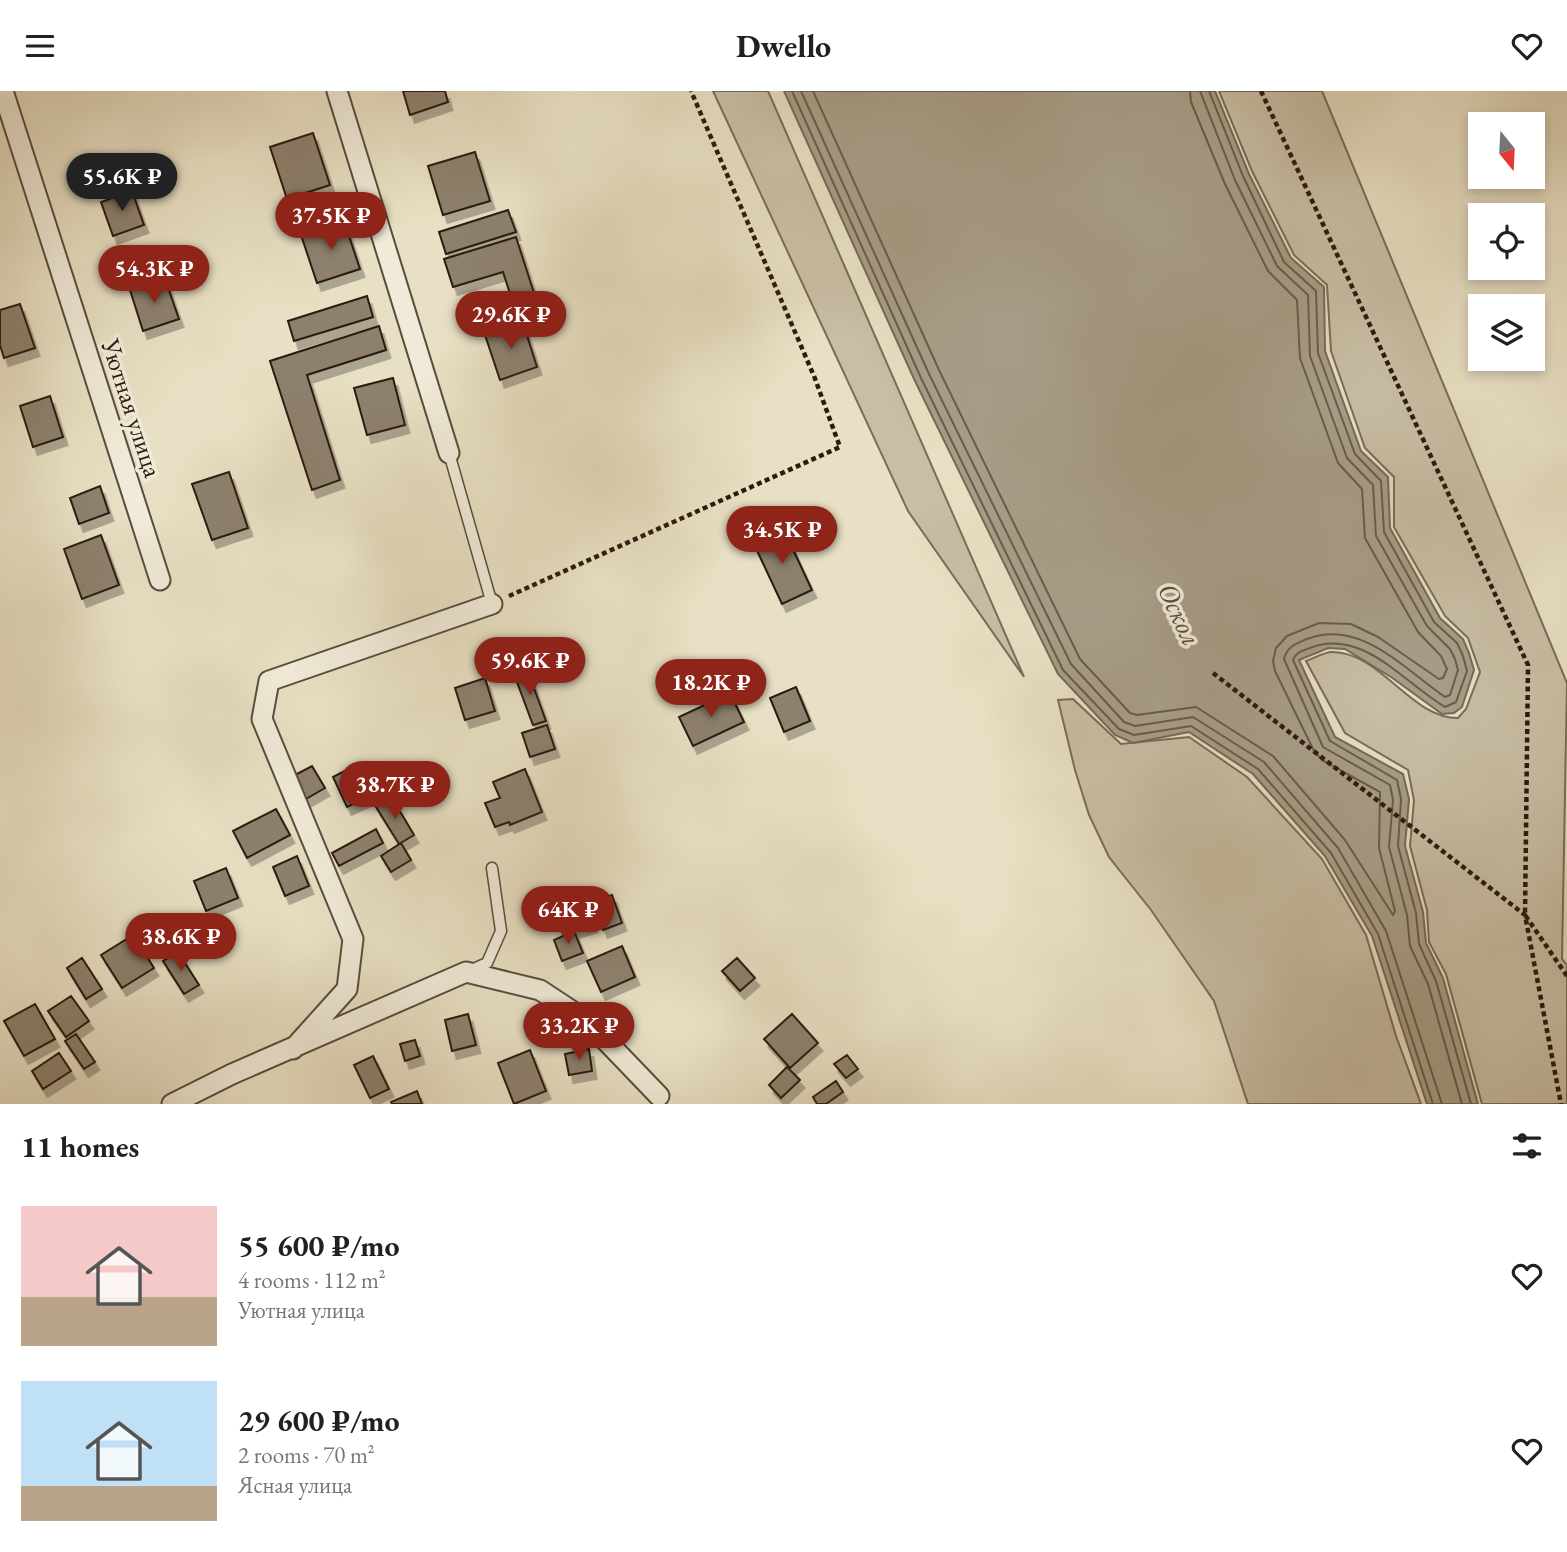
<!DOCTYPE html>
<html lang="en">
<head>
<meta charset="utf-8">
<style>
  :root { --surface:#fff; --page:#f6f6f6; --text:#202124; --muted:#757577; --accent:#8f2418 }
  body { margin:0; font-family:"EB Garamond",serif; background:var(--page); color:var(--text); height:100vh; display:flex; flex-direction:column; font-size:26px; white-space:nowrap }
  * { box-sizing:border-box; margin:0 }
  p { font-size:23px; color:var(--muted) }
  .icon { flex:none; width:38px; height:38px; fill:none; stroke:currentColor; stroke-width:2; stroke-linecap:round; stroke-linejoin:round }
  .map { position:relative; height:1013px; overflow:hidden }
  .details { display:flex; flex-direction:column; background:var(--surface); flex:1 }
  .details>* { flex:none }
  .needle { width:46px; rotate:162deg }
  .fabs { position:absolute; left:1468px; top:21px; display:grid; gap:14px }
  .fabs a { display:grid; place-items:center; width:77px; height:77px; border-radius:0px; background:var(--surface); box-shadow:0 4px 10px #0003; font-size:35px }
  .price { position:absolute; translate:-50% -60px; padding:0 16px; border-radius:24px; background:var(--accent); color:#fff; font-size:23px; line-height:46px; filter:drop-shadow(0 2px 4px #0008) }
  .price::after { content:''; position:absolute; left:50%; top:42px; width:21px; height:16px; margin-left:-10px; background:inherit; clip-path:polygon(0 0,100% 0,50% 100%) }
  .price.on { background:#222; color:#fff }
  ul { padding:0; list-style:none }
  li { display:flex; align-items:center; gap:21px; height:175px; padding:0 21px }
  li span { display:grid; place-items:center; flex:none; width:196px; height:140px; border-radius:0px; color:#555 }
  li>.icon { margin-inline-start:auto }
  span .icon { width:84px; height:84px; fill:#fffc; stroke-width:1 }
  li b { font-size:30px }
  h2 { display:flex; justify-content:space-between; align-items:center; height:84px; padding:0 21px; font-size:30px }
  header { display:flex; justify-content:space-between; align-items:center; height:91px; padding:0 21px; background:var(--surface); font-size:32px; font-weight:700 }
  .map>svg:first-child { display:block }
  .green { fill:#c8bea5; stroke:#796c5a; stroke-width:2 }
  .water { fill:#a79d87; stroke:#756957; stroke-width:2 }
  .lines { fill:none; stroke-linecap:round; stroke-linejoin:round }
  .shore { stroke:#685c4c; stroke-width:2 }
  .building { fill:#8d816e; stroke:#2a1a10; stroke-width:2; filter:url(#shadow) }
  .service-casing { stroke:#5a4c3d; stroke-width:13 }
  .minor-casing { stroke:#5a4c3d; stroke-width:23 }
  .path { stroke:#2a1a10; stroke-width:4.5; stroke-dasharray:5 3.5; stroke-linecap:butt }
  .service { stroke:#f0ebd9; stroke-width:10 }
  .minor { stroke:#f0ebd9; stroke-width:19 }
  .labels { text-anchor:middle; stroke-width:7; stroke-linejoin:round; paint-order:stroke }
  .street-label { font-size:26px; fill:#2a1a10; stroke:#f0ebd9 }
  .water-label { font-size:28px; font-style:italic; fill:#5c4e40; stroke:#f0ebd9 }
</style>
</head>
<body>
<header><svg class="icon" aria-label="menu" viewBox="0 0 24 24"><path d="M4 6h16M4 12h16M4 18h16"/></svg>Dwello<svg class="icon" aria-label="heart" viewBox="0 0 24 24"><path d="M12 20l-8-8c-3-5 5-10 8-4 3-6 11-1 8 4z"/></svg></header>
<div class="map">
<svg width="1567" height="1013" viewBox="0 0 1567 1013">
  <defs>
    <filter id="shadow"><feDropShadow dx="4.5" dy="8" stdDeviation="0" flood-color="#0004"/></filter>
  </defs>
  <rect width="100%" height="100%" fill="#e8e0c4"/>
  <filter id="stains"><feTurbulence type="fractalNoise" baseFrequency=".00286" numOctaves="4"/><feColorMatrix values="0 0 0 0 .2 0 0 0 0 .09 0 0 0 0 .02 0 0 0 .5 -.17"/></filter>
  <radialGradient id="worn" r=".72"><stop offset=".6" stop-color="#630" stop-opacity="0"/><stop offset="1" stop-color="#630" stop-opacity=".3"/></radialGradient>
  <path class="green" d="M713,0H768L1024,586L908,420Z
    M1219,0H1322L1567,592L1562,868L1567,874V1013H1482L1446,883L1429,851L1427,819L1410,755L1414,709L1408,679L1345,642L1306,570C1313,568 1324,561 1332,561C1381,561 1410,627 1458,627L1466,618L1480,581L1468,547L1445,525L1394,436V386L1365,357L1331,260L1327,194L1294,164L1252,80Z
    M1073,608L1121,653L1189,646L1247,686L1322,768L1366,844L1396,945L1421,1013H1248L1214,910L1151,819L1109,766L1089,724L1075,679L1058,609Z"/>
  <path class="water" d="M784,0H1215L1249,83L1291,167L1324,196L1325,260L1361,360L1388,386L1390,437L1440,527L1463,548L1469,562L1474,579L1462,616L1454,622L1442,623L1391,586L1345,558L1328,557L1299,569L1335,646L1403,683L1409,708L1405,755L1423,821L1426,852L1443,887L1478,1013H1427L1372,845L1325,765L1253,683L1189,641L1133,652L1115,644L1058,583L915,290Z"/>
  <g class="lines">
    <path class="shore" d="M792,0L921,287L1063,579L1119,638L1134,644L1191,635L1258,678L1331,762L1378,843L1433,1013
      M801,0L929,283L1071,573L1124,631L1135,635L1193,626L1264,671L1338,757L1386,840L1442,1013
      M813,0L939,279L1080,568L1130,622L1137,624L1196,616L1273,665L1345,749L1393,824L1395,820L1379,757L1380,701L1322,669L1314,660L1275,580L1273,570L1276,557L1287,545L1319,532L1351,533L1378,546L1439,588L1443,587L1447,578L1441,565L1418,541L1365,447L1362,398L1338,372L1300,267L1297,209L1268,180L1225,93L1191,11L1190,0
      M1200,0L1235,89L1277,175L1308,204L1310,265L1347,367L1373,394L1376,445L1427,535L1450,558L1455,568L1458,579L1450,604L1445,606C1404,578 1360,527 1307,548C1296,553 1287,555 1284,568L1323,656L1390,694L1393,709L1389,756L1407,824L1410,855L1428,893L1462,1013
      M1209,0L1243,85L1284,171L1316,200L1318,262L1355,363L1381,390L1384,441L1434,531L1457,552L1463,565L1467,580L1456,611L1445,616C1404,592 1362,536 1310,557C1302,560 1296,561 1293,569L1330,650L1397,689L1401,708L1398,755L1416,822L1419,853L1436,890L1471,1013"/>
  </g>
  <path class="building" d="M403,0H445L448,11L410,24Z
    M313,42L330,94L287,108L270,56Z
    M475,61L490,110L443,124L428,75Z
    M132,100L144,134L113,145L101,111Z
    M508,119L516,141L446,163L439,141Z
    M344,130L360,178L317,192L301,144Z
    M516,146L534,202L512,209L503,181L453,196L444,168Z
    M165,188L179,228L143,240L130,199Z
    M367,205L373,226L294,250L288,230Z
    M20,213L35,257L4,267L0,254V219Z
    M523,232L537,276L500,289L485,244Z
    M379,235L386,259L307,284L340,389L312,399L270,270Z
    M393,287L405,334L367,344L354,297Z
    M50,305L63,346L33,356L20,315Z
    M229,381L248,437L212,449L192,393Z
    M100,395L109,422L79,433L70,407Z
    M783,437L812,499L782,513L753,451Z
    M101,444L119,494L82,508L64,458Z
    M527,578L546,630L533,634L514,583Z
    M485,587L495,620L465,629L455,597Z
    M796,596L810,630L784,641L770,607Z
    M730,602L744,631L693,655L679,626Z
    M547,634L555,658L530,666L522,642Z
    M358,673L373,704L347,716L333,686Z
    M312,675L325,697L306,708L293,685Z
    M525,678L542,721L510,734L509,731L495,736L485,712L500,707L493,691Z
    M377,679L391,701L379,708L366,686Z
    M392,707L414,744L399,753L376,716Z
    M276,718L290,744L247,767L233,740Z
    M376,738L383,752L339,775L332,762Z
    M401,752L411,769L391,781L381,765Z
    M297,765L309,795L285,805L273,776Z
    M226,777L238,807L206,820L194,790Z
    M612,804L622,832L603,839L593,811Z
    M586,813L593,833L565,842L558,822Z
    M574,840L583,862L562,870L554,849Z
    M133,844L154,877L122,897L101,864Z
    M622,855L635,886L601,901L587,870Z
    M178,861L199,894L184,903L163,870Z
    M82,867L102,898L86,908L67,877Z
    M737,867L755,887L740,900L722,880Z
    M71,905L89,930L66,946L48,920Z
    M35,913L55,948L24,965L4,930Z
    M468,923L476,954L452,960L445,929Z
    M792,923L818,952L790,977L764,948Z
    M76,943L95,971L84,978L65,950Z
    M415,949L420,965L405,970L400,953Z
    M589,958L592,980L569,984L565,963Z
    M530,959L546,1000L514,1013L498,972Z
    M59,962L71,980L43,998L32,980Z
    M847,964L858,978L846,987L834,973Z
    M373,965L389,998L370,1007L354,974Z
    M787,976L800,989L781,1007L769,994Z
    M836,990L843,1001L826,1013H817L813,1006Z
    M417,1000L422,1013H392L391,1011Z"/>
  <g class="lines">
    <g class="service-casing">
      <path id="service" d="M449,362L492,513
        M469,880L487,872L501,840L492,777"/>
    </g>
    <g class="minor-casing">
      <path id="minor" d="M3,0L160,489
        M337,0L449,362
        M293,958L347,898L353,848L262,628L269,590L492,513
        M172,1013L232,983L466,881L540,899L587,930L659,1005"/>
    </g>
    <path class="path" d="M1261,0L1528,574L1525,824L1567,885
      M509,505L840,356L814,285L691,0
      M1213,582L1525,824L1561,1013"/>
    <use href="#service" class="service"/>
    <use href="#minor" class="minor"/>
  </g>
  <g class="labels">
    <g class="street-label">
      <text transform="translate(132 317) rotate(72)" y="9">Уютная улица</text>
    </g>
    <g class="water-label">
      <text transform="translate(1180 523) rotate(65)" y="10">Оскол</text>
    </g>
  </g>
  <rect width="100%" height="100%" filter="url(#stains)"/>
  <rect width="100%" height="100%" fill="url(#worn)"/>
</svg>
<div class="fabs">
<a><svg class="needle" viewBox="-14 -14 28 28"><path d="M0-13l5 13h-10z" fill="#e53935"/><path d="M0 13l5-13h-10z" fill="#757577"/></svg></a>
<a><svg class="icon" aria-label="locate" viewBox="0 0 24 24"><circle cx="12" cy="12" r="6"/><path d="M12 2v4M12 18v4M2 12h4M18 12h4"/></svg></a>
<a><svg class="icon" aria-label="layers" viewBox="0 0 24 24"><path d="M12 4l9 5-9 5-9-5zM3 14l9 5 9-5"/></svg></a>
</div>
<b class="price on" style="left:122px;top:122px">55.6K ₽</b>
<b class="price" style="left:331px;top:161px">37.5K ₽</b>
<b class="price" style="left:154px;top:214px">54.3K ₽</b>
<b class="price" style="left:511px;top:260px">29.6K ₽</b>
<b class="price" style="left:782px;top:475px">34.5K ₽</b>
<b class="price" style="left:530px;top:606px">59.6K ₽</b>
<b class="price" style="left:711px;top:628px">18.2K ₽</b>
<b class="price" style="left:395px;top:730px">38.7K ₽</b>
<b class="price" style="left:568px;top:855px">64K ₽</b>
<b class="price" style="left:181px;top:882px">38.6K ₽</b>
<b class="price" style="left:579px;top:971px">33.2K ₽</b>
</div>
<section class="details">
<h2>11 homes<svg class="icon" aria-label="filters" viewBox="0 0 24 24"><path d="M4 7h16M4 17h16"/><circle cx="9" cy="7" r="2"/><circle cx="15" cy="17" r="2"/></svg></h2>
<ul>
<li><span style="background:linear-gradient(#f6c9c9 65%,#b9a48a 0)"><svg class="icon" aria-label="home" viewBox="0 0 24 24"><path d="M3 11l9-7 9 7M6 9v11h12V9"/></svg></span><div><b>55 600 ₽/mo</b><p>4 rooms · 112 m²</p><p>Уютная улица</p></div><svg class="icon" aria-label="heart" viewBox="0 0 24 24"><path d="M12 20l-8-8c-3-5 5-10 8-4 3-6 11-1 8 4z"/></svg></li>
<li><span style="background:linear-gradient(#bfe0f5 75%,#b9a48a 0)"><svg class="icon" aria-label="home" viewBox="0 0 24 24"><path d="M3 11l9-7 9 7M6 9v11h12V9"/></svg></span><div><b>29 600 ₽/mo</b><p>2 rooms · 70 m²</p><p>Ясная улица</p></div><svg class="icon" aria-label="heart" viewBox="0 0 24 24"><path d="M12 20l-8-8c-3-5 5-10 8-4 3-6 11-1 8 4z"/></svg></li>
</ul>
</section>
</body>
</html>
